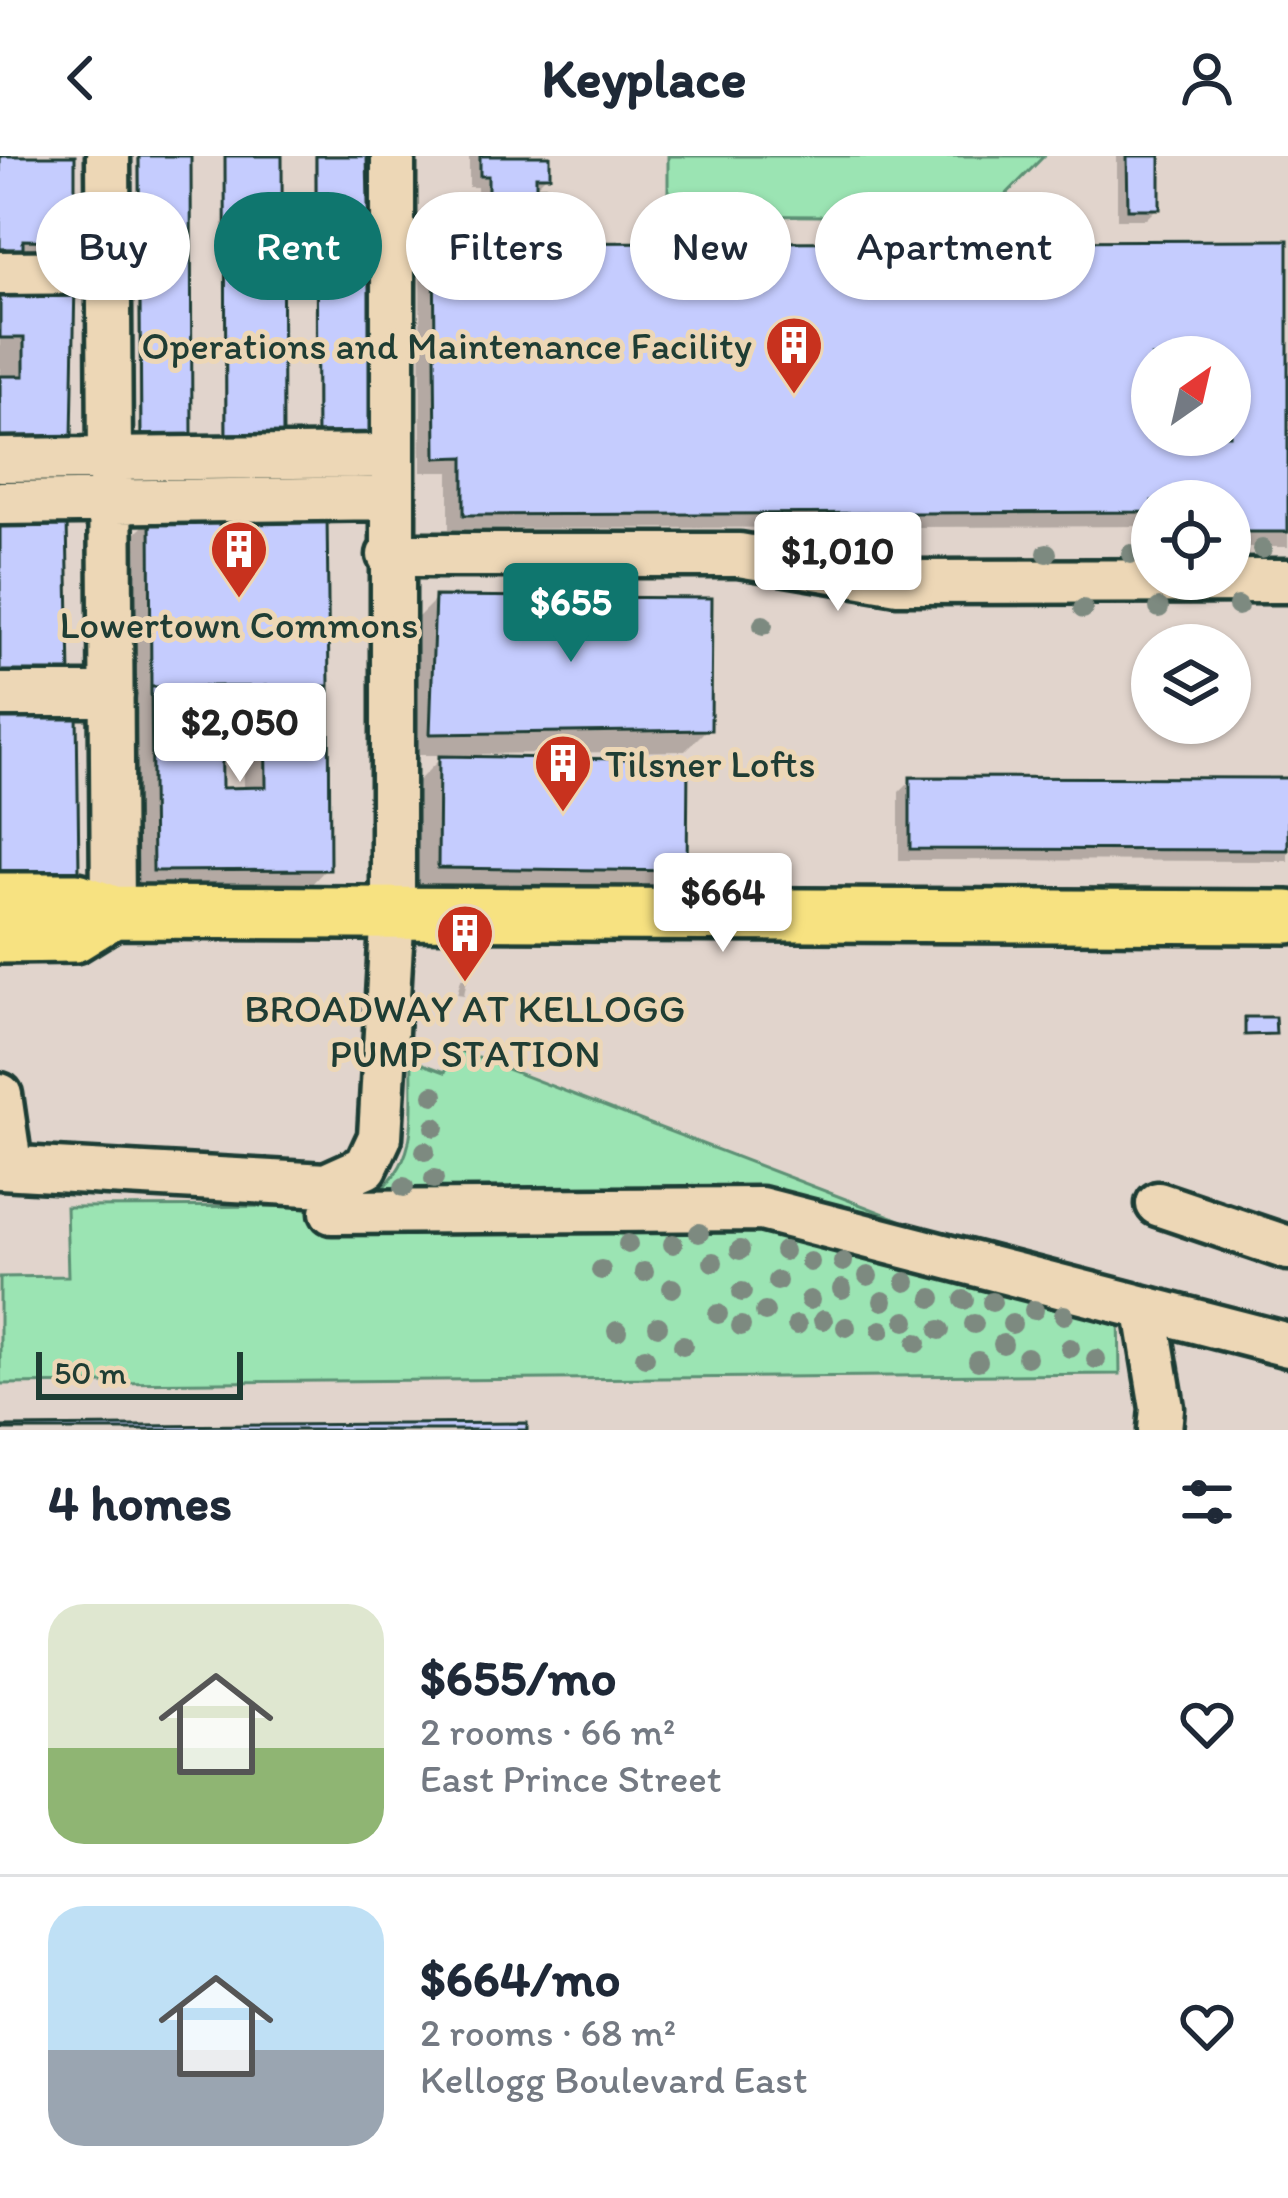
<!DOCTYPE html>
<html lang="en">
<head>
<meta charset="utf-8">
<style>
  :root { --surface:#fff; --page:#f2f2f3; --text:#1f2937; --muted:#747a83; --line:#e0e1e3; --accent:#0f766e }
  body { margin:0; font-family:Itim,sans-serif; background:var(--page); color:var(--text); height:100vh; display:flex; flex-direction:column; font-size:45px; white-space:nowrap }
  * { box-sizing:border-box; margin:0 }
  p { font-size:39px; color:var(--muted) }
  .icon { flex:none; width:66px; height:66px; fill:none; stroke:currentColor; stroke-width:2; stroke-linecap:round; stroke-linejoin:round }
  .map { position:relative; height:1274px; overflow:hidden }
  .panel { display:flex; flex-direction:column; background:var(--surface); flex:1 }
  .panel>* { flex:none }
  .top-card { position:absolute; left:36px; top:36px; width:1218px; height:108px; display:flex; gap:24px }
  .needle { width:78px; rotate:34deg }
  .tools { position:absolute; left:1131px; top:180px; display:grid; gap:24px }
  .tools a { display:grid; place-items:center; width:120px; height:120px; border-radius:50%; background:var(--surface); box-shadow:0 3px 9px #0004; font-size:60px }
  .scale { position:absolute; left:36px; bottom:30px; width:207px; box-sizing:border-box; padding-left:12px; border:6px solid #1f3d34; border-top:0; font-size:33px; line-height:42px; white-space:nowrap; color:#1f3d34; -webkit-text-stroke:9px #edd7b6; paint-order:stroke }
  .price { position:absolute; translate:-50% -102px; padding:0 27px; border-radius:12px; background:#fff; color:#222; font-size:39px; line-height:78px; filter:drop-shadow(0 3px 6px #0008) }
  .price::after { content:''; position:absolute; left:50%; top:72px; width:36px; height:27px; margin-left:-18px; background:inherit; clip-path:polygon(0 0,100% 0,50% 100%) }
  .price.current { background:var(--accent); color:#fff }
  ul { padding:0; list-style:none }
  li { display:flex; align-items:center; gap:36px; height:300px; padding:0 48px }
  li+li { border-top:3px solid var(--line) }
  li span { display:grid; place-items:center; flex:none; width:336px; height:240px; border-radius:36px; color:#555 }
  li>.icon { margin-inline-start:auto }
  span .icon { width:144px; height:144px; fill:#fffc; stroke-width:1 }
  li b { font-size:51px }
  h2 { display:flex; justify-content:space-between; align-items:center; height:144px; padding:0 48px; font-size:51px }
  .pill { padding:0 42px; border-radius:54px; background:var(--surface); box-shadow:0 3px 9px #0004; font-size:42px; line-height:108px }
  .pill.current { background:var(--accent); color:#fff }
  header { display:flex; justify-content:space-between; align-items:center; height:156px; padding:0 48px; background:var(--surface); font-size:54px; font-weight:700 }
  .map>svg:first-child { display:block }
  .green { fill:#9be4b3; stroke:#5d9074; stroke-width:3 }
  .shadow { fill:#0003; fill-rule:evenodd }
  .building { fill:#c5ccfe; stroke:#1f3d34; stroke-width:3; fill-rule:evenodd }
  .lines { fill:none; stroke-linecap:round; stroke-linejoin:round }
  .minor-casing { stroke:#1f3d34; stroke-width:51 }
  .major-casing { stroke:#1f3d34; stroke-width:60 }
  .minor { stroke:#edd7b6; stroke-width:42 }
  .major { stroke:#f7e281; stroke-width:51 }
  .tree { fill:#7d8a80 }
  .labels { text-anchor:middle; stroke-width:10; stroke-linejoin:round; paint-order:stroke }
  .poi-label { font-size:39px; fill:#1f3d34; stroke:#edd7b6 }
</style>
</head>
<body>
<header><svg class="icon" aria-label="back" viewBox="0 0 24 24"><path d="M15 5l-7 7 7 7"/></svg>Keyplace<svg class="icon" aria-label="person" viewBox="0 0 24 24"><circle cx="12" cy="8" r="4"/><path d="M4 21q1-7 8-7t8 7"/></svg></header>
<div class="map">
<svg width="1288" height="1274" viewBox="0 0 1288 1274">
  <rect width="100%" height="100%" fill="#e1d4cc"/>
  <filter id="ink" filterUnits="userSpaceOnUse"><feTurbulence type="fractalNoise" baseFrequency=".00833" numOctaves="2"/><feDisplacementMap in="SourceGraphic" scale="24" xChannelSelector="R" yChannelSelector="G"/><feConvolveMatrix kernelMatrix="1 2 1 2 8 2 1 2 1" color-interpolation-filters="sRGB"/></filter>
  <g filter="url(#ink)">
    <path class="green" d="M668,0H1044L984,61L668,59Z
      M455,893L960,1087L792,1047L364,1045C423,1009 410,965 412,904L445,916Z
      M330,1050L752,1063L1119,1156L1120,1218L0,1228V1121L68,1120L66,1051Z"/>
    <path class="shadow" d="M0,0H72V84L49,107L0,112Z
      M137,0H188L189,286L139,282Z
      M224,0H279L280,286L224,289Z
      M314,0H364L370,281L315,289Z
      M469,0H547V19L532,34L548,90L1288,87V391H1230V345H1152V370L449,373V316H421L420,106L435,90H470V77L478,69L477,31H469ZM1152,201H1230V279H1152Z
      M1117,0H1157V52L1146,63H1117Z
      M0,128L69,280L38,311L0,312Z
      M324,361L327,712L305,735L131,736L128,385L151,362ZM218,552H243L244,634L219,635Z
      M436,443L708,572L685,595L482,598V604L684,714L661,737L416,734L417,626L444,599H408L413,466Z
      M0,560L76,713L60,729L0,730Z
      M911,624L1288,625V705L899,704V636Z
      M461,823H467L464,839L457,838Z"/>
    <path class="building" d="M0,0H75V85L23,84V94L0,93Z
      M139,0H191L192,287L141,280Z
      M225,0H282L283,287H226Z
      M316,0H367L373,282L317,287Z
      M480,0H550V20H536V31H550L551,87H481L480,62H488V20H480Z
      M1127,0H1160V53H1128Z
      M1288,84V376H1230V345H1152V356L464,359V301L436,302L434,87ZM1152,201H1230V279H1152Z
      M0,125H75L72,281L0,284V220H24V182H0Z
      M327,358L329,530L151,531L150,359Z
      M67,364L70,521L0,522V365Z
      M435,440L712,442L711,574L430,578Z
      M221,530L222,632L266,631L265,530H329L330,714L153,715L151,531Z
      M77,556L79,715L0,716V557Z
      M439,600L688,604L687,715L438,712Z
      M910,621L1288,622V694L910,693Z
      M1245,861H1275L1276,878L1245,879Z
      M527,1267V1274H0V1271Z"/>
    <g class="lines">
      <g class="minor-casing">
        <path id="minor" d="M108,0L113,756
          M0,117L109,116
          M0,304L393,300
          M0,347L391,342
          M389,399H739L898,426L1288,425
          M0,539H112
          M0,939L10,1008
          M0,1011L326,1029L366,1011L380,981L393,753V0
          M1158,1048L1288,1092
          M332,1056L761,1053L1288,1189
          M1146,1155L1162,1252L1160,1274"/>
      </g>
      <g class="major-casing">
        <path id="major" d="M0,743H77L113,756L1288,761
          M0,781L74,780L113,756"/>
      </g>
      <use href="#minor" class="minor"/>
      <use href="#major" class="major"/>
    </g>
    <g class="tree">
      <circle cx="1262" cy="393" r="10"/>
      <circle cx="1047" cy="397" r="10"/>
      <circle cx="1131" cy="398" r="10"/>
      <circle cx="1238" cy="450" r="10"/>
      <circle cx="1159" cy="452" r="10"/>
      <circle cx="1083" cy="453" r="10"/>
      <circle cx="763" cy="469" r="10"/>
      <circle cx="434" cy="939" r="10"/>
      <circle cx="435" cy="971" r="10"/>
      <circle cx="425" cy="995" r="10"/>
      <circle cx="434" cy="1023" r="10"/>
      <circle cx="404" cy="1031" r="10"/>
      <circle cx="699" cy="1077" r="10"/>
      <circle cx="628" cy="1088" r="10"/>
      <circle cx="673" cy="1088" r="10"/>
      <circle cx="740" cy="1094" r="10"/>
      <circle cx="784" cy="1095" r="10"/>
      <circle cx="713" cy="1106" r="10"/>
      <circle cx="810" cy="1106" r="10"/>
      <circle cx="843" cy="1106" r="10"/>
      <circle cx="601" cy="1114" r="10"/>
      <circle cx="644" cy="1116" r="10"/>
      <circle cx="868" cy="1120" r="10"/>
      <circle cx="777" cy="1125" r="10"/>
      <circle cx="906" cy="1126" r="10"/>
      <circle cx="672" cy="1132" r="10"/>
      <circle cx="842" cy="1133" r="10"/>
      <circle cx="742" cy="1136" r="10"/>
      <circle cx="932" cy="1142" r="10"/>
      <circle cx="810" cy="1144" r="10"/>
      <circle cx="964" cy="1144" r="10"/>
      <circle cx="883" cy="1145" r="10"/>
      <circle cx="992" cy="1146" r="10"/>
      <circle cx="1034" cy="1154" r="10"/>
      <circle cx="765" cy="1156" r="10"/>
      <circle cx="718" cy="1158" r="10"/>
      <circle cx="1064" cy="1159" r="10"/>
      <circle cx="823" cy="1164" r="10"/>
      <circle cx="906" cy="1165" r="10"/>
      <circle cx="974" cy="1168" r="10"/>
      <circle cx="1012" cy="1168" r="10"/>
      <circle cx="797" cy="1169" r="10"/>
      <circle cx="658" cy="1170" r="10"/>
      <circle cx="741" cy="1170" r="10"/>
      <circle cx="846" cy="1171" r="10"/>
      <circle cx="881" cy="1174" r="10"/>
      <circle cx="940" cy="1174" r="10"/>
      <circle cx="617" cy="1175" r="10"/>
      <circle cx="917" cy="1187" r="10"/>
      <circle cx="1003" cy="1188" r="10"/>
      <circle cx="683" cy="1189" r="10"/>
      <circle cx="1070" cy="1192" r="10"/>
      <circle cx="645" cy="1201" r="10"/>
      <circle cx="1027" cy="1201" r="10"/>
      <circle cx="1096" cy="1203" r="10"/>
      <circle cx="978" cy="1205" r="10"/>
    </g>
  </g>
  <defs>
    <g id="building-pin" transform="scale(3)"><path d="M0 17L-7.5 6A9.5 9.5 0 1 1 7.5 6Z" fill="#c8321e" stroke="#edd7b6"/><path d="M-4-6H4V6H1V3H-1V6H-4ZM-2.5-4.3h1.7v1.8h-1.7ZM.8-4.3h1.7v1.8H.8ZM-2.5-1h1.7V.8h-1.7ZM.8-1h1.7V.8H.8Z" fill="#fff"/></g>
  </defs>
  <g fill-rule="evenodd">
    <use href="#building-pin" x="794" y="189"/>
    <use href="#building-pin" x="239" y="393"/>
    <use href="#building-pin" x="563" y="607"/>
    <use href="#building-pin" x="465" y="777"/>
  </g>
  <g class="labels">
    <g class="poi-label">
      <text x="752" y="203" text-anchor="end">Operations and Maintenance Facility</text>
      <text x="239" y="482">Lowertown Commons</text>
      <text x="605" y="621" text-anchor="start">Tilsner Lofts</text>
      <text x="465" y="866">BROADWAY AT KELLOGG<tspan x="465" dy="45">PUMP STATION</tspan></text>
    </g>
  </g>
</svg>
<div class="tools">
<a><svg class="needle" viewBox="-14 -14 28 28"><path d="M0-13l5 13h-10z" fill="#e53935"/><path d="M0 13l5-13h-10z" fill="#747a83"/></svg></a>
<a><svg class="icon" aria-label="locate" viewBox="0 0 24 24"><circle cx="12" cy="12" r="6"/><path d="M12 2v4M12 18v4M2 12h4M18 12h4"/></svg></a>
<a><svg class="icon" aria-label="layers" viewBox="0 0 24 24"><path d="M12 4l9 5-9 5-9-5zM3 14l9 5 9-5"/></svg></a>
</div>
<div class="scale">50 m</div>
<b class="price" style="left:838px;top:458px">$1,010</b>
<b class="price current" style="left:571px;top:509px">$655</b>
<b class="price" style="left:240px;top:629px">$2,050</b>
<b class="price" style="left:723px;top:799px">$664</b>
<div class="top-card">
<a class="pill">Buy</a>
<a class="pill current">Rent</a>
<a class="pill">Filters</a>
<a class="pill">New</a>
<a class="pill">Apartment</a>
</div>
</div>
<section class="panel">
<h2>4 homes<svg class="icon" aria-label="filters" viewBox="0 0 24 24"><path d="M4 7h16M4 17h16"/><circle cx="9" cy="7" r="2"/><circle cx="15" cy="17" r="2"/></svg></h2>
<ul>
<li><span style="background:linear-gradient(#dfe7d0 60%,#8fb573 0)"><svg class="icon" aria-label="home" viewBox="0 0 24 24"><path d="M3 11l9-7 9 7M6 9v11h12V9"/></svg></span><div><b>$655/mo</b><p>2 rooms · 66 m²</p><p>East Prince Street</p></div><svg class="icon" aria-label="heart" viewBox="0 0 24 24"><path d="M12 20l-8-8c-3-5 5-10 8-4 3-6 11-1 8 4z"/></svg></li>
<li><span style="background:linear-gradient(#bfe0f5 60%,#9aa5b1 0)"><svg class="icon" aria-label="home" viewBox="0 0 24 24"><path d="M3 11l9-7 9 7M6 9v11h12V9"/></svg></span><div><b>$664/mo</b><p>2 rooms · 68 m²</p><p>Kellogg Boulevard East</p></div><svg class="icon" aria-label="heart" viewBox="0 0 24 24"><path d="M12 20l-8-8c-3-5 5-10 8-4 3-6 11-1 8 4z"/></svg></li>
</ul>
</section>
</body>
</html>
